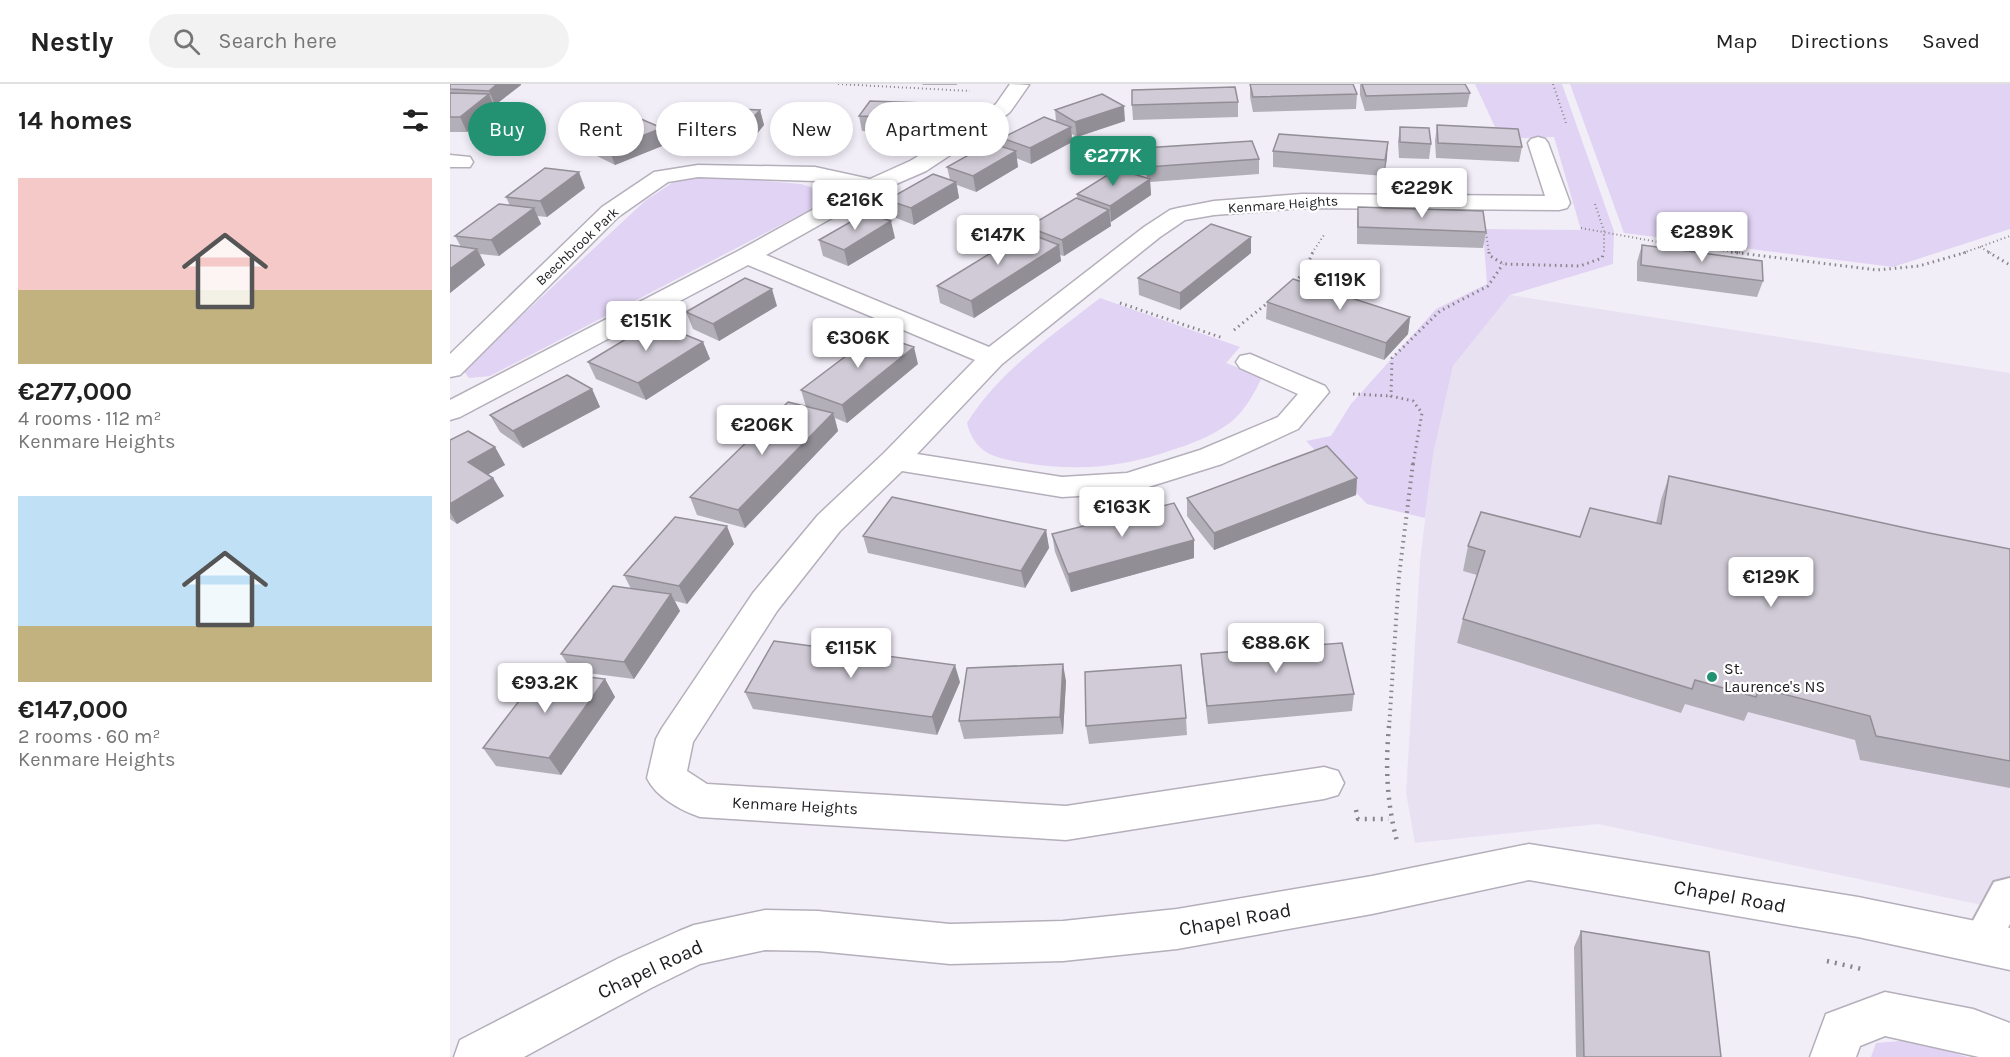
<!DOCTYPE html>
<html lang="en">
<head>
<meta charset="utf-8">
<style>
  :root { --surface:#fff; --page:#f2f2f2; --text:#222; --muted:#767676; --line:#e0e0e0; --accent:#239273 }
  body { margin:0; font-family:Karla,sans-serif; background:var(--page); color:var(--text); height:100vh; display:flex; flex-direction:column; font-size:22px; white-space:nowrap }
  * { box-sizing:border-box; margin:0 }
  p { font-size:20px; color:var(--muted) }
  .icon { flex:none; width:33px; height:33px; fill:none; stroke:currentColor; stroke-width:2; stroke-linecap:round; stroke-linejoin:round }
  .map { position:relative; flex:1; overflow:hidden }
  .details { display:flex; flex-direction:column; background:var(--surface); width:450px }
  .details>* { flex:none }
  .guide { position:absolute; left:18px; top:18px; width:570px; height:54px; display:flex; gap:12px }
  .price { position:absolute; translate:-50% -51px; padding:0 14px; border-radius:6px; background:#fff; color:#222; font-size:20px; line-height:39px; filter:drop-shadow(0 2px 3px #0008) }
  .price::after { content:''; position:absolute; left:50%; top:36px; width:18px; height:14px; margin-left:-9px; background:inherit; clip-path:polygon(0 0,100% 0,50% 100%) }
  .price.current { background:var(--accent); color:#fff }
  ul { padding:0; list-style:none }
  li { display:grid; align-content:center; gap:12px; height:318px; padding:0 18px }
  li span { display:grid; place-items:center; height:186px; border-radius:0px; color:#555 }
  li>.icon { margin-inline-start:auto }
  span .icon { width:108px; height:108px; fill:#fffc; stroke-width:1 }
  li b { font-size:26px }
  h2 { display:flex; justify-content:space-between; align-items:center; height:72px; padding:0 18px; font-size:26px }
  .pill { padding:0 21px; border-radius:27px; background:var(--surface); box-shadow:0 3px 9px #0003; font-size:21px; line-height:54px }
  .pill.current { background:var(--accent); color:#fff }
  header { display:flex; align-items:center; gap:36px; box-sizing:border-box; height:84px; padding:0 30px; background:var(--surface); border-bottom:2px solid var(--line) }
  header strong { font-size:28px }
  nav { display:flex; gap:33px; margin-inline-start:auto; font-size:21px }
  .search { width:420px; height:54px; background:var(--page); display:flex; align-items:center; gap:15px; box-sizing:border-box; padding:0 21px; border-radius:33px; color:var(--muted); font-size:22px }
  main { display:flex; flex:1; min-height:0 }
  .map>svg:first-child { display:block }
  .built { fill:#e8e1f2 }
  .green { fill:#e1d3f3 }
  .lines { fill:none; stroke-linecap:round; stroke-linejoin:round }
  .service-casing { stroke:#b4afba; stroke-width:4 }
  .minor-casing { stroke:#b4afba; stroke-width:3 }
  .path-far3 { stroke:#87848b; stroke-width:2; stroke-dasharray:1 3; stroke-linecap:butt }
  .path-far2 { stroke:#87848b; stroke-width:3; stroke-dasharray:1.5 4; stroke-linecap:butt }
  .path-far1 { stroke:#87848b; stroke-width:4; stroke-dasharray:1.5 4.5; stroke-linecap:butt }
  .path { stroke:#87848b; stroke-width:4.5; stroke-dasharray:2 6; stroke-linecap:butt }
  .service { fill:#fff; fill-rule:evenodd }
  .minor { fill:#fff; fill-rule:evenodd }
  .wall { fill:#b3afb8 }
  .shaded-wall { fill:#928e96 }
  .building { fill:#d0cbd6; stroke:#928e96; stroke-width:1.5 }
  .poi-dot { fill:#239273; stroke:#fff; stroke-width:2 }
  .labels { text-anchor:middle; stroke-width:4.5; stroke-linejoin:round; paint-order:stroke }
  .far-street-label { font-size:14px; fill:#1e1c20; stroke:#fff }
  .poi-label { font-size:16px; fill:#1e1c20; stroke:#fff; text-anchor:start }
  .street-label { font-size:16px; fill:#1e1c20; stroke:#fff }
  .near-street-label { font-size:20px; fill:#1e1c20; stroke:#fff }
</style>
</head>
<body>
<header>
<strong>Nestly</strong>
<div class="search"><svg class="icon" aria-label="search" viewBox="0 0 24 24"><circle cx="10" cy="10" r="6"/><path d="M15 15l6 6"/></svg>Search here</div>
<nav><a>Map</a><a>Directions</a><a>Saved</a></nav>
</header>
<main>
<section class="details">
<h2>14 homes<svg class="icon" aria-label="filters" viewBox="0 0 24 24"><path d="M4 7h16M4 17h16"/><circle cx="9" cy="7" r="2"/><circle cx="15" cy="17" r="2"/></svg></h2>
<ul>
<li><span style="background:linear-gradient(#f6c9c9 60%,#c2b280 0)"><svg class="icon" aria-label="home" viewBox="0 0 24 24"><path d="M3 11l9-7 9 7M6 9v11h12V9"/></svg></span><div><b>€277,000</b><p>4 rooms · 112 m²</p><p>Kenmare Heights</p></div></li>
<li><span style="background:linear-gradient(#bfe0f5 70%,#c2b280 0)"><svg class="icon" aria-label="home" viewBox="0 0 24 24"><path d="M3 11l9-7 9 7M6 9v11h12V9"/></svg></span><div><b>€147,000</b><p>2 rooms · 60 m²</p><p>Kenmare Heights</p></div></li>
</ul>
</section>
<div class="map">
<svg width="1560" height="973" viewBox="0 0 1560 973">
  <rect width="100%" height="100%" fill="#f2eef8"/>
  <path class="built" d="M1060,211L1560,289V827L1148,740L965,759L956,709L970,477L983,371L1003,282Z"/>
  <path class="green" d="M1025,0H1112L1164,147L1163,180L1060,211L1003,282L983,371L975,434L917,420L856,357L881,352L901,320L986,225L1037,200L1033,145L1131,146L1104,53L1072,54L1045,43Z
    M1120,0H1560V145L1443,183L1174,149Z
    M257,92L351,100L370,106L373,119L40,292L19,294L13,286L195,117L225,97Z
    M650,214L790,263L776,279L812,293C804,310 796,325 781,338C765,350 747,358 728,364C675,383 631,388 575,379C546,374 525,371 517,339C549,287 603,251 650,214Z
    M1464,956L1517,973H1421L1426,959Z"/>
  <g class="lines">
    <g class="service-casing">
      <path id="service" d="M1560,794V840L1543,871L1530,877L1517,871L1511,859L1544,798Z"/>
    </g>
    <g class="minor-casing">
      <path id="minor" d="M560,0L579,1L560,28L526,54L476,87L430,107L316,171L539,263L694,143L720,126L728,124L764,117L852,110L1095,112L1078,59L1081,55L1088,53L1095,55L1098,59L1120,119L1117,124L1109,126L852,124L764,131L735,136L710,153L552,280L467,370L612,393L677,389L750,366L828,333L848,310L790,284L786,278L790,272L800,270L875,302L879,308L848,345L772,380L679,409L612,413L452,387L390,447L327,527L243,658L237,687L257,700L616,722L874,683L888,687L894,699L888,711L874,715L616,756L250,733C230,726 206,713 197,694L206,655L212,644L303,509L368,431L434,369L525,276L298,181L10,333L0,336V316L288,167L402,104L365,97L248,93L218,98L168,133L10,291L0,293V270L152,123L204,88L248,81L365,83L420,95L460,77L512,46L546,20Z
        M0,71L20,73L23,78L20,83H0Z
        M1079,760L1408,813L1560,844V886L1408,853L1079,796L922,830L727,865L613,877L500,880L368,867L315,866L250,880L201,904L74,973H4L10,956L169,874L229,847L244,841L315,826L368,827L500,840L613,837L727,825L922,792Z
        M1435,908L1523,925L1560,939V973H1529L1435,952L1410,962L1406,973H1360L1376,930Z"/>
    </g>
    <path class="path-far3" d="M388,0L520,7
      M1103,0L1116,39
      M1145,120L1154,147V169
      M1131,144L1208,158L1293,169
      M1036,149L1039,169
      M1530,163L1541,169
      M862,169L874,151
      M1513,169L1560,152"/>
    <path class="path-far2" d="M1039,168V171L1053,180L1130,182L1152,174L1154,168
      M1281,168L1427,186L1469,182L1517,168
      M1538,168L1560,181
      M845,198L854,188L863,168
      M670,219L773,254
      M784,246L820,217
      M903,310L941,312
      M963,380L972,329L963,317L941,312L942,274L990,227L1038,202L1053,180"/>
    <path class="path-far1" d="M939,644L949,492L963,379"/>
    <path class="path" d="M939,642C935,684 937,721 948,761
      M906,726L908,735H939
      M1377,877L1416,886"/>
    <use href="#service" class="service"/>
    <use href="#minor" class="minor"/>
  </g>
  <path class="wall" d="M0,0L71,1L45,21H44L45,25L17,48H0Z
    M472,0H507V1H473Z
    M800,0L907,10L906,25L803,28L800,13Z
    M910,0H1015L1020,9L1017,23L915,27L910,11Z
    M788,18V33L683,36L682,21Z
    M474,19L477,34L467,49L412,47L409,32Z
    M310,26L314,41L301,57L246,54L241,39Z
    M605,26L675,37L627,53L622,50V58L581,80L566,74L568,83L526,108L507,101L509,114L464,141L441,132L437,116L500,96L497,83L553,63L552,54L606,37Z
    M390,27L394,42L381,58L326,55L322,40Z
    M987,41L1072,63L1069,78L986,74L985,57Z
    M950,43L981,60L979,75L949,74L948,58Z
    M138,56L217,60L165,81L145,71Z
    M693,64L809,75V90L700,98L701,111L661,138L660,137L661,142L614,172L610,171L611,177L524,234L490,219L487,202L579,149L578,143L627,114V110L697,94L694,80Z
    M823,67L937,74L934,92L823,83Z
    M135,104L97,133L87,132L91,140L49,172L30,170L35,181L0,209V161L11,163L5,152L60,122L56,113Z
    M908,123L1036,148L1033,164L907,160V139Z
    M445,154L398,182L373,172L369,156Z
    M1192,161L1313,197L1307,213L1187,197V178Z
    M801,169L730,226L689,211L688,194Z
    M817,218L960,233L958,250L934,276L816,235Z
    M327,222L269,257L243,245L236,228Z
    M253,258L260,275L196,316L146,295L138,278Z
    M468,280L397,339L385,334L388,347L295,444L247,431L240,413L356,323L351,306Z
    M142,305L150,323L73,364L50,348L40,331Z
    M0,356L45,363L55,381L37,391L43,394L54,412L7,440L0,435Z
    M1219,392L1474,448L1560,465V704L1410,676L1405,656L1298,628L1294,637L1235,620L1231,629L1007,559L1013,535L1027,491L1013,487L1018,462L1130,453L1206,439L1211,416Z
    M907,394L906,411L764,466L737,432V414Z
    M596,446L599,464L575,504L418,469L413,452Z
    M602,450L744,474L621,508L605,468Z
    M284,460L237,520L225,517L230,527L184,595L122,587L111,570L181,505L174,491Z
    M751,570L904,610L902,627L758,640L752,587Z
    M155,595L165,613L111,691L46,682L33,664Z
    M616,597L613,650L514,655L509,637Z
    M510,598L487,651L303,625L295,608Z
    M736,634L737,651L639,660L636,642Z
    M1131,847L1271,973H1126L1124,863Z"/>
  <path class="shaded-wall" d="M47,0H71V1L45,21L39,7Z
    M39,10L45,25L17,48L10,33Z
    M474,19L477,34L467,49L464,34Z
    M674,22L675,37L627,53L625,38Z
    M310,26L314,41L301,57L296,41Z
    M390,27L394,42L381,58L378,42Z
    M621,43L622,58L581,80L580,64Z
    M212,44L217,60L165,81L159,65Z
    M938,58L937,74L934,92L935,76Z
    M566,67L568,83L526,108L523,92Z
    M129,88L135,104L97,133L90,117Z
    M700,95L701,111L661,138L660,122Z
    M506,98L509,114L464,141L461,124Z
    M84,124L91,140L49,172L41,156Z
    M659,126L661,142L614,172L612,156Z
    M441,137L445,154L398,182L394,166Z
    M801,153V169L730,226V209Z
    M609,161L611,177L524,234L521,217Z
    M27,165L35,181L0,209V185Z
    M322,205L327,222L269,257L263,240Z
    M960,233L958,250L934,276L936,259Z
    M253,258L260,275L196,316L188,299Z
    M464,263L468,280L397,339L392,321Z
    M142,305L150,323L73,364L63,347Z
    M383,329L388,347L295,444L288,426Z
    M45,363L55,381L28,396L18,378Z
    M43,394L54,412L7,440L0,428V420Z
    M907,394L906,411L764,466V449Z
    M277,442L284,460L237,520L229,502Z
    M596,446L599,464L575,504L571,487Z
    M744,456V474L621,508L618,490Z
    M221,510L230,527L184,595L174,578Z
    M613,580L616,597L613,650L610,633Z
    M505,581L510,598L487,651L482,633Z
    M155,595L165,613L111,691L99,674Z"/>
  <path class="building" d="M0,0H47L39,7L0,5Z
    M800,0H903L907,10L803,13Z
    M912,0H1015L1020,9L916,12Z
    M785,3L788,18L682,21V6Z
    M0,9L39,10L10,33H0Z
    M652,10L674,22L625,38L605,26Z
    M420,17L474,19L464,34L409,32Z
    M256,24L310,26L296,41L241,39Z
    M335,25L390,27L378,42L322,40Z
    M594,33L621,43L580,64L552,54Z
    M191,35L212,44L159,65L138,56Z
    M987,41L1068,45L1072,63L988,59Z
    M950,43L979,44L981,60L950,58Z
    M829,50L938,58L935,76L823,67Z
    M802,57L809,75L697,83L693,64Z
    M540,59L566,67L523,92L497,83Z
    M95,84L129,88L90,117L56,113Z
    M667,85L700,95L660,122L627,110Z
    M483,90L506,98L461,124L437,116Z
    M626,114L659,126L612,156L578,143Z
    M49,120L84,124L41,156L5,152Z
    M908,123L1033,127L1036,148L908,143Z
    M416,129L441,137L394,166L369,156Z
    M761,140L801,153L730,209L688,194Z
    M575,148L609,161L521,217L487,202Z
    M0,161L27,165L0,185Z
    M1192,161L1312,177L1313,197L1191,181Z
    M295,194L322,205L263,240L236,228Z
    M843,195L960,233L936,259L817,218Z
    M204,238L253,258L188,299L138,278Z
    M425,250L464,263L392,321L351,306Z
    M117,291L142,305L63,347L40,331Z
    M338,318L383,329L288,426L240,413Z
    M18,347L45,363L18,378L43,394L0,420V356Z
    M877,362L907,394L764,449L737,414Z
    M1219,392L1474,448L1560,465V677L1426,652L1420,632L1309,604L1306,613L1245,596L1242,605L1013,535L1035,467L1018,462L1031,428L1130,453L1140,424L1211,440Z
    M442,413L596,446L571,487L413,452Z
    M724,419L744,456L618,490L602,450Z
    M225,433L277,442L229,502L174,491Z
    M163,502L221,510L174,578L111,570Z
    M324,557L505,581L482,633L295,608Z
    M892,559L904,610L757,622L751,570Z
    M613,580L610,633L509,637L517,584Z
    M731,581L736,634L636,642L635,588Z
    M92,587L155,595L99,674L33,664Z
    M1131,847L1259,868L1271,973H1134Z"/>
  <circle class="poi-dot" cx="1262" cy="593" r="6"/>
  <g class="labels">
    <g class="far-street-label">
      <text transform="translate(833 120) rotate(-4)" y="5">Kenmare Heights</text>
      <text transform="translate(127 162) rotate(-43)" y="5">Beechbrook Park</text>
    </g>
    <g class="poi-label">
      <text x="1274" y="590">St.<tspan x="1274" dy="18">Laurence's NS</tspan></text>
    </g>
    <g class="street-label">
      <text transform="translate(345 721) rotate(3)" y="6">Kenmare Heights</text>
    </g>
    <g class="near-street-label">
      <text transform="translate(1280 812) rotate(10)" y="7">Chapel Road</text>
      <text transform="translate(785 835) rotate(-10)" y="7">Chapel Road</text>
      <text transform="translate(200 885) rotate(-25)" y="7">Chapel Road</text>
    </g>
  </g>
</svg>
<b class="price current" style="left:663px;top:103px">€277K</b>
<b class="price" style="left:972px;top:135px">€229K</b>
<b class="price" style="left:405px;top:147px">€216K</b>
<b class="price" style="left:1252px;top:179px">€289K</b>
<b class="price" style="left:548px;top:182px">€147K</b>
<b class="price" style="left:890px;top:227px">€119K</b>
<b class="price" style="left:196px;top:268px">€151K</b>
<b class="price" style="left:408px;top:285px">€306K</b>
<b class="price" style="left:312px;top:372px">€206K</b>
<b class="price" style="left:672px;top:454px">€163K</b>
<b class="price" style="left:1321px;top:524px">€129K</b>
<b class="price" style="left:826px;top:590px">€88.6K</b>
<b class="price" style="left:401px;top:595px">€115K</b>
<b class="price" style="left:95px;top:630px">€93.2K</b>
<div class="guide">
<a class="pill current">Buy</a>
<a class="pill">Rent</a>
<a class="pill">Filters</a>
<a class="pill">New</a>
<a class="pill">Apartment</a>
</div>
</div>
</main>
</body>
</html>
